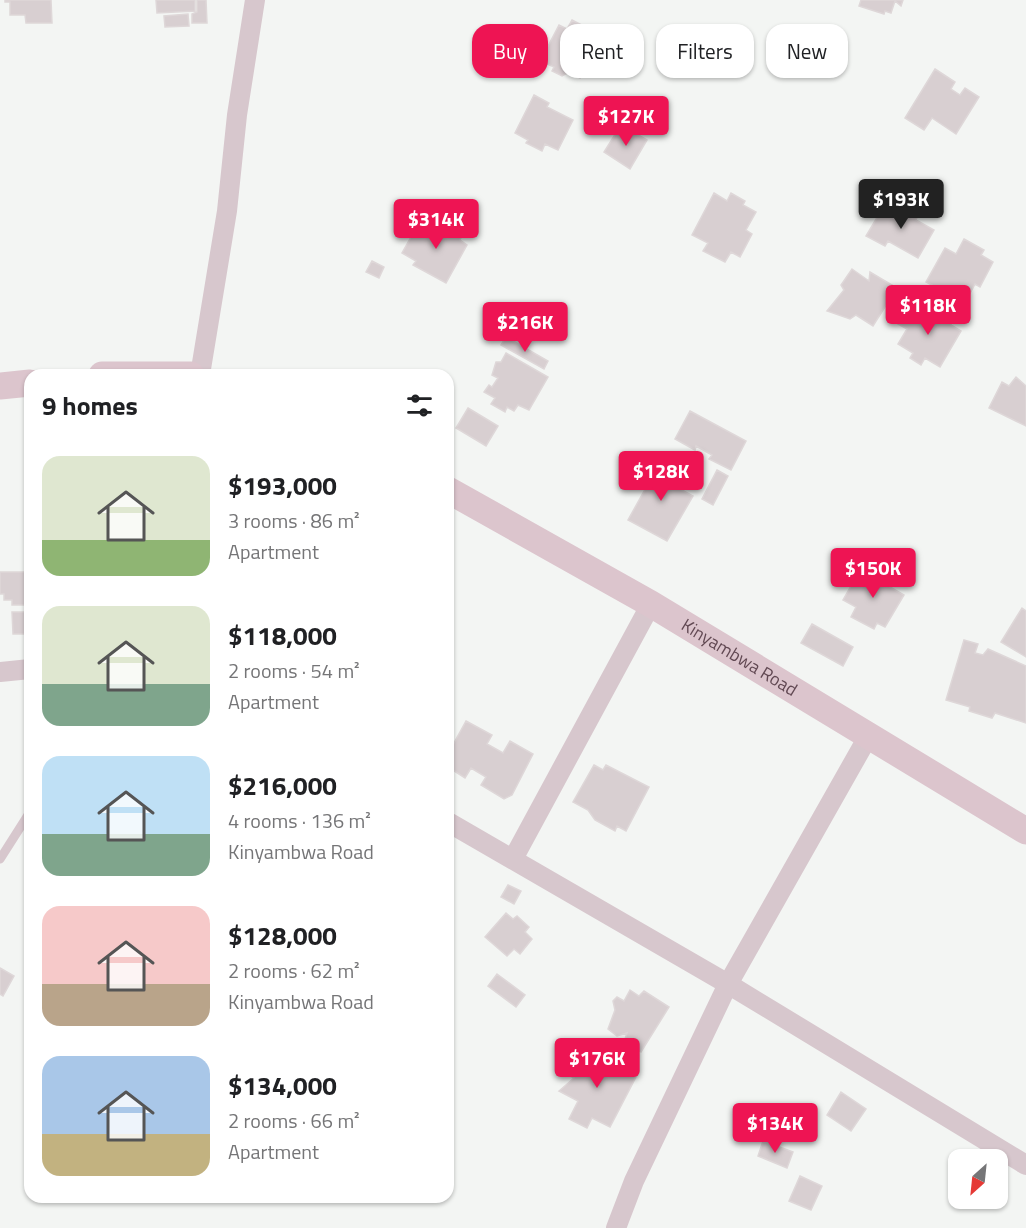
<!DOCTYPE html>
<html lang="en">
<head>
<meta charset="utf-8">
<style>
  :root { --surface:#fff; --page:#f2f2f2; --text:#202124; --muted:#757577; --accent:#ee1453 }
  body { margin:0; font-family:"Titillium Web",sans-serif; background:var(--page); color:var(--text); height:100vh; display:flex; flex-direction:column; font-size:22px; white-space:nowrap }
  * { box-sizing:border-box; margin:0 }
  p { font-size:20px; color:var(--muted) }
  .icon { flex:none; width:33px; height:33px; fill:none; stroke:currentColor; stroke-width:2; stroke-linecap:round; stroke-linejoin:round }
  .map { position:relative; flex:1; overflow:hidden }
  .sheet { position:absolute; left:24px; top:369px; width:430px; height:834px; display:flex; flex-direction:column; background:var(--surface); border-radius:18px; box-shadow:0 2px 4px #0004 }
  .sheet>* { flex:none }
  .guide { position:absolute; left:472px; top:24px; width:464px; height:54px; display:flex; gap:12px }
  .needle { width:39px; rotate:207deg }
  .tools { position:absolute; left:948px; top:1149px; display:grid; gap:12px }
  .tools a { display:grid; place-items:center; width:60px; height:60px; border-radius:12px; background:var(--surface); box-shadow:0 2px 4px #0004; font-size:30px }
  .price { position:absolute; translate:-50% -51px; padding:0 14px; border-radius:6px; background:var(--accent); color:#fff; font-size:20px; line-height:39px; filter:drop-shadow(0 2px 3px #0008) }
  .price::after { content:''; position:absolute; left:50%; top:36px; width:18px; height:14px; margin-left:-9px; background:inherit; clip-path:polygon(0 0,100% 0,50% 100%) }
  .price.selected { background:#222; color:#fff }
  ul { padding:0; list-style:none }
  li { display:flex; align-items:center; gap:18px; height:150px; padding:0 18px }
  li span { display:grid; place-items:center; flex:none; width:168px; height:120px; border-radius:18px; color:#555 }
  li>.icon { margin-inline-start:auto }
  span .icon { width:72px; height:72px; fill:#fffc; stroke-width:1 }
  li b { font-size:26px }
  h2 { display:flex; justify-content:space-between; align-items:center; height:72px; padding:0 18px; font-size:26px }
  .pill { padding:0 21px; border-radius:18px; background:var(--surface); box-shadow:0 2px 4px #0004; font-size:21px; line-height:54px }
  .pill.selected { background:var(--accent); color:#fff }
  .map>svg:first-child { display:block }
  .building { fill:#d8cfd1; stroke:#ded7d8; stroke-width:1.5 }
  .lines { fill:none; stroke-linecap:round; stroke-linejoin:round }
  .lane { stroke:#d7c7cd; stroke-width:9 }
  .street { stroke:#d7c7cd; stroke-width:20 }
  .secondary { stroke:#dcc5cd; stroke-width:27 }
  .labels { text-anchor:middle; stroke-width:4.5; stroke-linejoin:round; paint-order:stroke }
  .street-label { font-size:18px; fill:#624953; stroke:#fff }
</style>
</head>
<body>
<div class="map">
<svg width="1026" height="1228" viewBox="0 0 1026 1228">
  <rect width="100%" height="100%" fill="#f3f5f3"/>
  <path class="building" d="M5,0H51L52,23H26L25,15H10V2H5Z
    M156,0H195V11L157,13Z
    M197,0H206L207,23H192V14L197,12Z
    M861,0H903L901,6L895,1L891,13L885,11L884,14L859,6Z
    M188,14L189,26L165,27L164,16Z
    M572,20L595,32L592,37L599,40L597,44L602,47L594,62L589,60L580,78L569,72L562,76L552,71L554,67L545,63L541,65L523,55L530,41L546,50L559,25L567,29Z
    M935,69L955,82L951,89L960,95L965,88L979,97L956,134L932,118L924,130L905,118Z
    M534,95L549,103L547,107L573,120L558,150L545,144L542,151L526,143L528,140L515,133Z
    M621,125L647,140L630,169L604,152Z
    M714,193L727,201L731,193L745,201L743,205L756,212L746,230L752,234L740,257L731,252L725,262L703,251L708,243L692,235Z
    M885,204L899,212L903,206L918,215L916,220L934,230L918,258L888,241L885,246L866,236Z
    M441,221L463,233L460,240L467,245L446,283L413,265L416,261L402,253L415,230L418,235L425,222L436,228Z
    M964,239L984,250L981,255L993,262L980,287L975,284L965,303L926,282L945,248L956,254Z
    M372,261L384,267L379,278L366,272Z
    M852,269L869,281L870,272L897,288L873,326L856,315L850,319L827,311L844,290L841,285Z
    M896,296L907,302L901,315L889,308Z
    M909,306L918,311L920,307L935,316L936,311L952,321L951,325L961,331L940,367L925,358L921,365L910,358L913,353L898,344L907,329L898,324Z
    M506,337L548,361L544,369L501,345Z
    M506,353L548,377L529,410L518,405L514,411L507,407L505,412L491,404L495,398L484,392L489,385L492,387L498,378L492,375L496,362H501Z
    M1016,377L1026,386V426L989,408L1002,382L1009,386Z
    M468,408L498,426L486,446L456,428Z
    M690,411L746,441L731,470L709,459L712,455L696,446L695,450L675,439Z
    M663,457L681,467L671,484L693,496L667,541L628,520Z
    M717,470L728,476L713,505L702,499Z
    M871,569L893,581L890,587L904,595L885,627L877,623L874,629L851,617L856,607L843,600L859,572L867,576Z
    M0,572H30V605H12V600H4V594H0Z
    M1022,608L1026,611V657L1001,642Z
    M12,612H30V634H13Z
    M812,624L853,647L843,666L801,643Z
    M964,640L978,644L975,653L983,655L988,649L1026,666V723L995,713L992,718L969,711L970,707L946,700Z
    M466,721L492,735L487,744L503,753L510,741L533,754L512,795L504,799L481,785L486,777L471,768L465,778L448,767V754Z
    M594,765L603,770L606,765L649,787L626,831L617,826L615,831L595,820L588,810L573,802Z
    M508,885L521,891L514,904L501,897Z
    M506,913L513,919L517,916L529,927L525,932L532,939L520,954L514,949L507,956L485,937Z
    M0,968L14,976L3,996L0,994Z
    M497,974L525,995L516,1007L488,986Z
    M630,990L639,996L644,991L669,1007L641,1052L624,1042L627,1033L617,1036L608,1029L615,1010L613,1001L617,997L624,1001Z
    M578,1049L606,1063L608,1060L637,1075L610,1127L592,1118L587,1128L569,1119L578,1101L559,1091L574,1078L565,1073Z
    M841,1092L866,1109L851,1131L827,1115Z
    M763,1141L793,1152L787,1168L758,1156Z
    M800,1176L822,1186L811,1210L789,1201Z"/>
  <g class="lines">
    <path class="lane" d="M0,859L30,812"/>
    <path class="street" d="M200,375L227,211L237,115L255,0
      M0,672L30,669
      M448,822L728,984L1026,1165
      M513,859L651,604
      M616,1228L634,1181L728,984L869,735"/>
    <g class="secondary">
      <path d="M102,375H191"/>
      <path d="M0,386L30,383"/>
      <path id="s1" d="M448,490L651,604L1026,831"/>
    </g>
  </g>
  <g class="labels">
    <g class="street-label">
      <text dy="6" stroke="none"><textPath href="#s1" startOffset="336">Kinyambwa Road</textPath></text>
    </g>
  </g>
</svg>
<div class="tools">
<a><svg class="needle" viewBox="-14 -14 28 28"><path d="M0-13l5 13h-10z" fill="#e53935"/><path d="M0 13l5-13h-10z" fill="#757577"/></svg></a>
</div>
<b class="price" style="left:626px;top:147px">$127K</b>
<b class="price selected" style="left:901px;top:230px">$193K</b>
<b class="price" style="left:436px;top:250px">$314K</b>
<b class="price" style="left:928px;top:336px">$118K</b>
<b class="price" style="left:525px;top:353px">$216K</b>
<b class="price" style="left:661px;top:502px">$128K</b>
<b class="price" style="left:873px;top:599px">$150K</b>
<b class="price" style="left:597px;top:1089px">$176K</b>
<b class="price" style="left:775px;top:1154px">$134K</b>
<div class="guide">
<a class="pill selected">Buy</a>
<a class="pill">Rent</a>
<a class="pill">Filters</a>
<a class="pill">New</a>
</div>
<section class="sheet">
<h2>9 homes<svg class="icon" aria-label="filters" viewBox="0 0 24 24"><path d="M4 7h16M4 17h16"/><circle cx="9" cy="7" r="2"/><circle cx="15" cy="17" r="2"/></svg></h2>
<ul>
<li><span style="background:linear-gradient(#dfe7d0 70%,#8fb573 0)"><svg class="icon" aria-label="home" viewBox="0 0 24 24"><path d="M3 11l9-7 9 7M6 9v11h12V9"/></svg></span><div><b>$193,000</b><p>3 rooms · 86 m²</p><p>Apartment</p></div></li>
<li><span style="background:linear-gradient(#dfe7d0 65%,#7fa58c 0)"><svg class="icon" aria-label="home" viewBox="0 0 24 24"><path d="M3 11l9-7 9 7M6 9v11h12V9"/></svg></span><div><b>$118,000</b><p>2 rooms · 54 m²</p><p>Apartment</p></div></li>
<li><span style="background:linear-gradient(#bfe0f5 65%,#7fa58c 0)"><svg class="icon" aria-label="home" viewBox="0 0 24 24"><path d="M3 11l9-7 9 7M6 9v11h12V9"/></svg></span><div><b>$216,000</b><p>4 rooms · 136 m²</p><p>Kinyambwa Road</p></div></li>
<li><span style="background:linear-gradient(#f6c9c9 65%,#b9a48a 0)"><svg class="icon" aria-label="home" viewBox="0 0 24 24"><path d="M3 11l9-7 9 7M6 9v11h12V9"/></svg></span><div><b>$128,000</b><p>2 rooms · 62 m²</p><p>Kinyambwa Road</p></div></li>
<li><span style="background:linear-gradient(#a9c7e8 65%,#c2b280 0)"><svg class="icon" aria-label="home" viewBox="0 0 24 24"><path d="M3 11l9-7 9 7M6 9v11h12V9"/></svg></span><div><b>$134,000</b><p>2 rooms · 66 m²</p><p>Apartment</p></div></li>
</ul>
</section>
</div>
</body>
</html>
